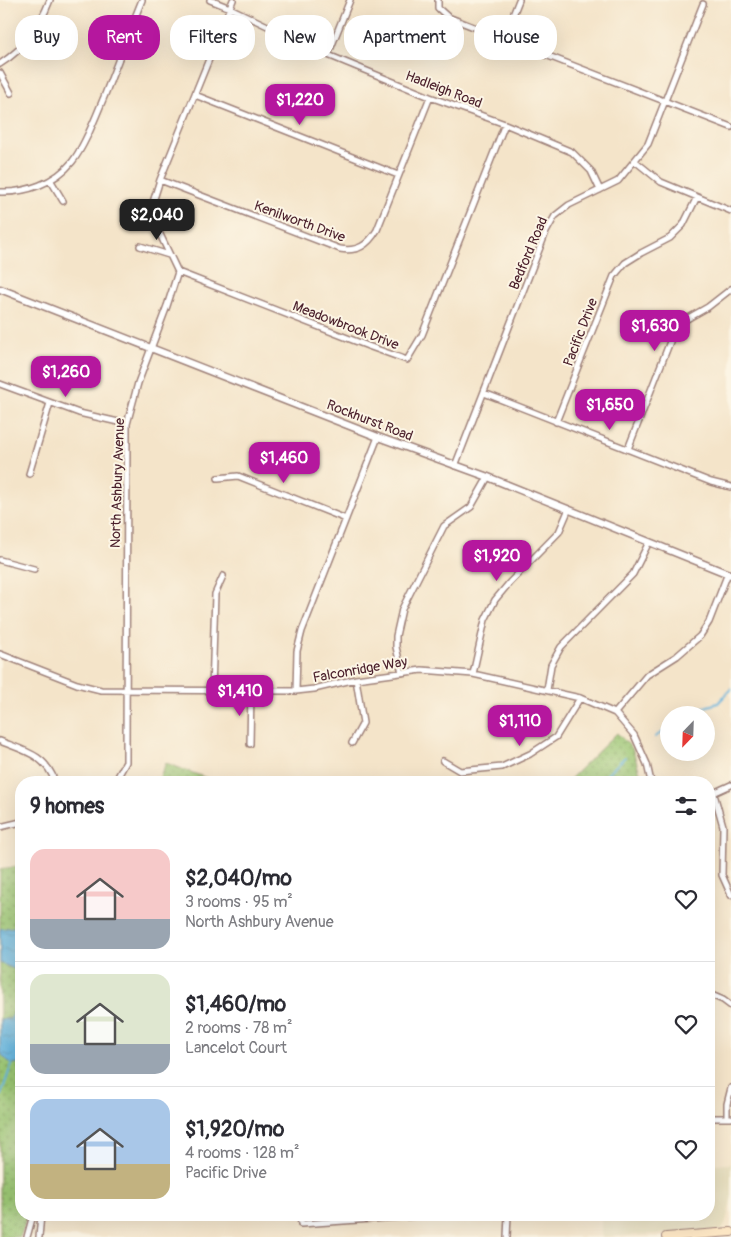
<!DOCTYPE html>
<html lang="en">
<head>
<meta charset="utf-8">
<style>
  :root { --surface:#fff; --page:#f2f2f3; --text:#2b2b33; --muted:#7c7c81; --line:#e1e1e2; --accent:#b5179e }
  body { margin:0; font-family:Pangolin,sans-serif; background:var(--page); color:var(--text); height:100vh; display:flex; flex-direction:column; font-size:19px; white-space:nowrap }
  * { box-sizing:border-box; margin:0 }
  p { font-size:16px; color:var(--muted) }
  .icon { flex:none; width:28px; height:28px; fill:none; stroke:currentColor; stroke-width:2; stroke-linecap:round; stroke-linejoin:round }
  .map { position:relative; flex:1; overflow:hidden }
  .details { position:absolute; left:15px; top:776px; width:700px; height:445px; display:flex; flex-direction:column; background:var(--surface); border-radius:20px; box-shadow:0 5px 20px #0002 }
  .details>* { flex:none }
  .top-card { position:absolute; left:15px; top:15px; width:701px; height:45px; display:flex; gap:10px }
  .needle { width:32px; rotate:203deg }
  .tools { position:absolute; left:660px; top:706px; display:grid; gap:10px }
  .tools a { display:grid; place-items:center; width:55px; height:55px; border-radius:50%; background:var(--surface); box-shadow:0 5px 20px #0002; font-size:25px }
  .price { position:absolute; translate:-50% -42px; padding:0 11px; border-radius:10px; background:var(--accent); color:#fff; font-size:16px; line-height:32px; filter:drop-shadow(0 1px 2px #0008) }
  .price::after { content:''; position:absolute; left:50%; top:30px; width:15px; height:11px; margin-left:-8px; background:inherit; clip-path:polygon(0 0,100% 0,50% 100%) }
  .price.on { background:#222; color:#fff }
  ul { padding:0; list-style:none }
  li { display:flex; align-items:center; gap:15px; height:125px; padding:0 15px }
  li+li { border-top:1px solid var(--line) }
  li span { display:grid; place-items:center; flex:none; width:140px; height:100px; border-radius:15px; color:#555 }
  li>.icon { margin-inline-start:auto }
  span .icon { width:60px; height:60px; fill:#fffc; stroke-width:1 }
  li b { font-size:21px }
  h2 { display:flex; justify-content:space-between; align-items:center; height:60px; padding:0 15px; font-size:21px }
  .pill { padding:0 18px; border-radius:20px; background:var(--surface); box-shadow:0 5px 20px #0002; font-size:18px; line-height:45px }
  .pill.on { background:var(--accent); color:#fff }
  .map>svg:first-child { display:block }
  .built { fill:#e4dbba }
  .green { fill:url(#green-dots); stroke:#72724e }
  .water { fill:url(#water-ripples); stroke:#566a84 }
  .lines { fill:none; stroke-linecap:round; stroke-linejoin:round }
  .stream { stroke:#63b4de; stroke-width:2 }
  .minor-casing { stroke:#9f827a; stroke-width:8 }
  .tertiary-casing { stroke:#9f827a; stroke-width:9 }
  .secondary-casing { stroke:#9f827a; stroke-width:10 }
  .minor { stroke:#fff; stroke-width:5 }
  .tertiary { stroke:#fff; stroke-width:6 }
  .secondary { stroke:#fce6c4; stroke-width:8 }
  .labels { text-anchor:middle; stroke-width:4; stroke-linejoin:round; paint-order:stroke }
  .street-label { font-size:14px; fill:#4a1f2b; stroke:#fcf5e5 }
</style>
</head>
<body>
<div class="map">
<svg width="731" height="1237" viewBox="0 0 731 1237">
  <defs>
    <pattern id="green-dots" width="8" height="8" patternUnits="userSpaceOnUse" patternTransform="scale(1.25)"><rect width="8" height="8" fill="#9ac572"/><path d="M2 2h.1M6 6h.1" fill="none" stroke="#809f5e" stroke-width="1.8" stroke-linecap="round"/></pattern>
    <pattern id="water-ripples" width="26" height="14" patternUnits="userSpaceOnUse" patternTransform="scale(1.25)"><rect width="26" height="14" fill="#63b4de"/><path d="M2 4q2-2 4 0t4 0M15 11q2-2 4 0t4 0" fill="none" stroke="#5492b4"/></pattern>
  </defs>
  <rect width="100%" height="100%" fill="#fcf5e5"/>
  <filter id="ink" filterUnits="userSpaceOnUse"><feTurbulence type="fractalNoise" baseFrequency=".02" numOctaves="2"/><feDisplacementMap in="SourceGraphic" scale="10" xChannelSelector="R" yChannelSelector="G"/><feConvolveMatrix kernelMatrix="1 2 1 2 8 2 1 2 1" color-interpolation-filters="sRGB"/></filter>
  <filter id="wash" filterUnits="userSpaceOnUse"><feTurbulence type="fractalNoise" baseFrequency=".0096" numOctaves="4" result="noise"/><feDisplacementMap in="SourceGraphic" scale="20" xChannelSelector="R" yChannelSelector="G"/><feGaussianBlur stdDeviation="1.12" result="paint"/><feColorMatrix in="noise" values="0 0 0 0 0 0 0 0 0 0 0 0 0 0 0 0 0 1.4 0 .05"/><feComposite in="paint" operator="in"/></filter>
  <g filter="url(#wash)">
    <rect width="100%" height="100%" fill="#f4e4c9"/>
    <path class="built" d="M731,1164V1200L725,1225L721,1230L602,1237L601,1215H709V1165Z"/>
    <path class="green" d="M617,733L632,748L643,782H567Z
      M166,763L217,782H158Z
      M21,865V1215H28L20,1237H0V870Z"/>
    <path class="water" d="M13,927L21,928V972L0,963V929Z
      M21,1000V1063L11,1064L0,1053V1019H10Z"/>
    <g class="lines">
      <path class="stream" d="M689,715L698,709L718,703L731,689
        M655,737L669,728
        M599,782L625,757
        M0,1098L12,1063"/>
    </g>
  </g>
  <g filter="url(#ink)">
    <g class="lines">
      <g class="minor-casing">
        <path id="minor" d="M210,0L230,8L328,55L430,97L505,124L572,152L591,171L600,190
          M438,0V8L448,17L731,127
          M504,38L519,0
          M328,55L350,0
          M0,64C25,48 39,28 50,0
          M0,73L11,93
          M195,95L398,175
          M635,161L661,182L731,211
          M160,180L340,249C358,252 368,245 377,230L430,97
          M51,181L63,201
          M0,192C26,193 55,183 72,162C85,146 96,116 104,97C117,64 129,32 142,0
          M140,246L169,255
          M178,272L368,346L407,360L422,335L505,124
          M0,384L79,413L127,424
          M484,393L711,482L731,487
          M556,422L614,276L625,263L641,253L670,238L683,225L697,197
          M628,449L671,339L685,320L708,307L731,289
          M455,466L546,232L555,216L569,205L618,181L648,144L703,4
          M29,474L50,403
          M218,478L238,476L346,519
          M0,560L34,569
          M0,654L77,684L101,690L296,691L314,689L356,679L422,670L473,674L580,698L615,713L634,735L647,764L651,782
          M402,673L396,647V636L402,609L444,526L471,507L488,477
          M473,674L485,620L495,600L510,582L559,532L568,511
          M547,690L551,665L561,647L633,574L649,542
          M212,691L215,594L223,576
          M296,691L297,651L302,631L378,437
          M615,713L647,675L677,656L700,636L709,622L728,573
          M0,741C25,751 46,755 55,782
          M352,743L363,723L356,679
          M250,744L251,691
          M443,761L460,771L502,767L530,754L556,737L580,698
          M115,782L126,762L127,424L138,383L167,306L178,272L157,228L153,202L160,180L233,0
          M714,794L723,826L722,875L731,895
          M709,795L731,785
          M0,827L21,822
          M709,994L723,1000L731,1006
          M709,1118H731
          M727,1118V1104L731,1088
          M303,1215H300L301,1224L429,1215
          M27,1237L33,1215
          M39,1237L41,1215
          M507,1237L508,1215"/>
      </g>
      <g class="tertiary-casing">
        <path id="tertiary" d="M0,289L378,437L488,477L731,575"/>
      </g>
      <g class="secondary-casing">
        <path id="secondary" d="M666,1237L731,1232"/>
      </g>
      <use href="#minor" class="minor"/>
      <use href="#tertiary" class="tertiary"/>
      <use href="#secondary" class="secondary"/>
    </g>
  </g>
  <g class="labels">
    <g class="street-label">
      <text transform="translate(444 89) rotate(21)" y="5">Hadleigh Road</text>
      <text transform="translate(300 221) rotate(20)" y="5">Kenilworth Drive</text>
      <text transform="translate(528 253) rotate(-67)" y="5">Bedford Road</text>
      <text transform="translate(346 325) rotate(21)" y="5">Meadowbrook Drive</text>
      <text transform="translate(580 332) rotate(-69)" y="5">Pacific Drive</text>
      <text transform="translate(370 420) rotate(21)" y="5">Rockhurst Road</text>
      <text transform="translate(117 483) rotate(-88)" y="5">North Ashbury Avenue</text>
      <text transform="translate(360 669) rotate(-10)" y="5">Falconridge Way</text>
    </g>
  </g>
</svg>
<div class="tools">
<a><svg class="needle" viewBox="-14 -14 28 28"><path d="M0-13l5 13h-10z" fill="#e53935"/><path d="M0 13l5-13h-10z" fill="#7c7c81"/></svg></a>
</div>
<b class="price" style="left:300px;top:126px">$1,220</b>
<b class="price on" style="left:157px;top:241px">$2,040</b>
<b class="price" style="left:655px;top:352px">$1,630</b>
<b class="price" style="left:66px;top:398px">$1,260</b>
<b class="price" style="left:610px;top:431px">$1,650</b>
<b class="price" style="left:284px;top:484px">$1,460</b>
<b class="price" style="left:497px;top:582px">$1,920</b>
<b class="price" style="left:240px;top:717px">$1,410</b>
<b class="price" style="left:520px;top:747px">$1,110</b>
<div class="top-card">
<a class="pill">Buy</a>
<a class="pill on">Rent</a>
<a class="pill">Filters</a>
<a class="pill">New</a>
<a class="pill">Apartment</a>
<a class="pill">House</a>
</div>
<section class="details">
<h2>9 homes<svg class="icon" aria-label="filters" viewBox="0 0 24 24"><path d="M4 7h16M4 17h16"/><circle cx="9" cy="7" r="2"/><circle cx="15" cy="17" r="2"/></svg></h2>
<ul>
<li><span style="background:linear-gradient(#f6c9c9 70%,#9aa5b1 0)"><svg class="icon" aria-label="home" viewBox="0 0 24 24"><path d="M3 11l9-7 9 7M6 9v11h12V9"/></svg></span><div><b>$2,040/mo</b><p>3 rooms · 95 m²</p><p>North Ashbury Avenue</p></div><svg class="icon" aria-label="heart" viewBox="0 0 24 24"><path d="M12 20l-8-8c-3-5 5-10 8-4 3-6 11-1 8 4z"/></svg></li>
<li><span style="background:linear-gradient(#dfe7d0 70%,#9aa5b1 0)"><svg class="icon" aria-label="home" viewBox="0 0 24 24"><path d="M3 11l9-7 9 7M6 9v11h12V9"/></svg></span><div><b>$1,460/mo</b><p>2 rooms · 78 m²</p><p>Lancelot Court</p></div><svg class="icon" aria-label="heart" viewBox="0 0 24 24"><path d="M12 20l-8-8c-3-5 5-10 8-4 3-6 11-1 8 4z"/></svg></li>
<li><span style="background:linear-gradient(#a9c7e8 65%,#c2b280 0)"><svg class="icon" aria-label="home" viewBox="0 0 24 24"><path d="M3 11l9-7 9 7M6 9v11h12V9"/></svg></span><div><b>$1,920/mo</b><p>4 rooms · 128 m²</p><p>Pacific Drive</p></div><svg class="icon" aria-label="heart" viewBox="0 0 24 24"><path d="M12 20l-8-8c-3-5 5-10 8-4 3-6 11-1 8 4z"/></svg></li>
</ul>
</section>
</div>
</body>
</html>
